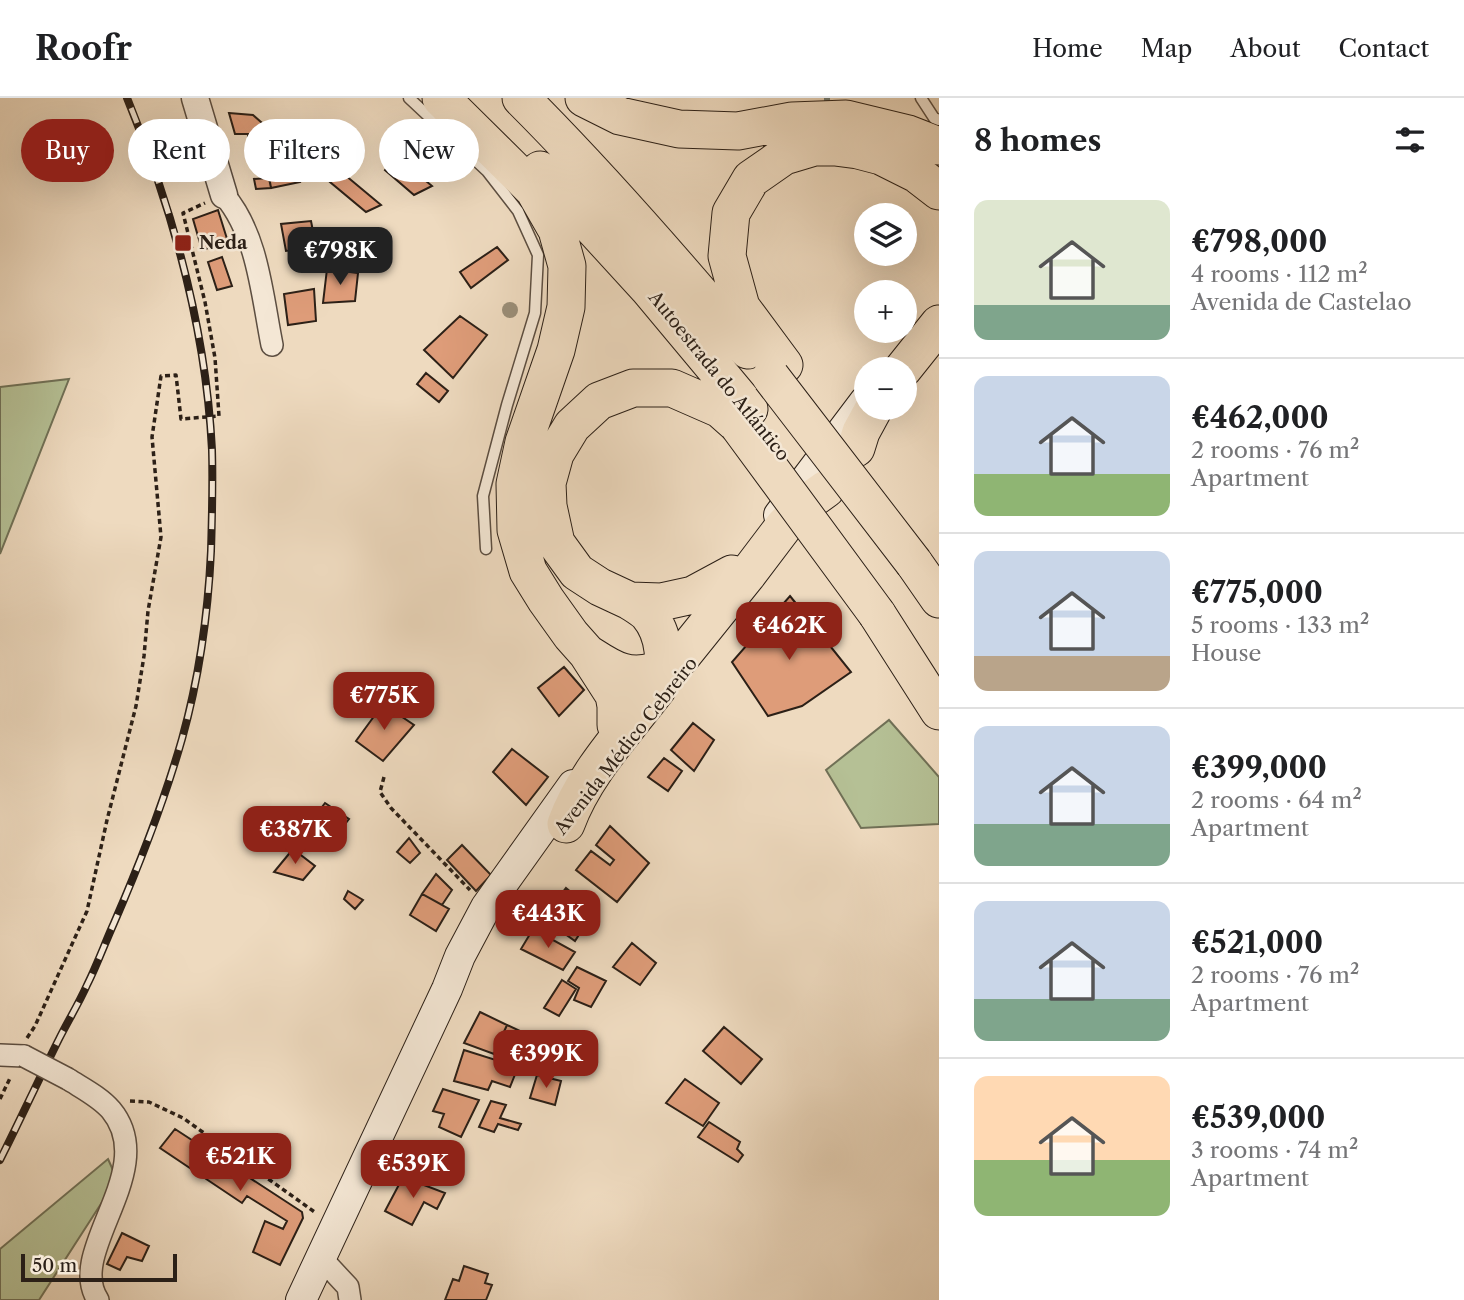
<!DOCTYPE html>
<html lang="en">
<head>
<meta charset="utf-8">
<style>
  :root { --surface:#fff; --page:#f6f6f6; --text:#202124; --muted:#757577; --line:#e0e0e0; --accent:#8f2418 }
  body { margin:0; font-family:"Libre Caslon Text",serif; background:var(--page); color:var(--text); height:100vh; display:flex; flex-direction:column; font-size:26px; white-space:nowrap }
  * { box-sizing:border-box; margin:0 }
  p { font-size:23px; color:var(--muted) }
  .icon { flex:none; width:38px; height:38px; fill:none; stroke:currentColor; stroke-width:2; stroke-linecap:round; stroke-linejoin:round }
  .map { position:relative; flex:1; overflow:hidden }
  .panel { display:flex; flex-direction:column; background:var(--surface); width:525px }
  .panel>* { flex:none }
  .hud { position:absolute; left:21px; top:21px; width:665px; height:63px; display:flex; gap:14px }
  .tools { position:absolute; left:854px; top:105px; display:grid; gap:14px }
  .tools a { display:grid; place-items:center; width:63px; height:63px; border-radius:50%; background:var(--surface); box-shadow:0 7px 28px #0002; font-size:35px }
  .scale { position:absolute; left:21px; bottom:18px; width:156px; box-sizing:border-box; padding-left:7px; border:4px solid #2c2017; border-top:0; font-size:19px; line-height:24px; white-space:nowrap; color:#2c2017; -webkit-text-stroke:5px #f4e7d5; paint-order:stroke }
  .price { position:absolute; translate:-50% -60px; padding:0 16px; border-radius:14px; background:var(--accent); color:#fff; font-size:23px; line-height:46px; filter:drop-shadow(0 2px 4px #0008) }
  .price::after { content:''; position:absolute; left:50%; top:42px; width:21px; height:16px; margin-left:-10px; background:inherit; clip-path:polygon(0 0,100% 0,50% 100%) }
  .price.on { background:#222; color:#fff }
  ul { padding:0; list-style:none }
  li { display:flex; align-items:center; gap:21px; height:175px; padding:0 35px }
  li+li { border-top:2px solid var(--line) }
  li span { display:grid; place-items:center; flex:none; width:196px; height:140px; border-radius:14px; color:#555 }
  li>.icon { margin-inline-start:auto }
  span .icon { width:84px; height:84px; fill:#fffc; stroke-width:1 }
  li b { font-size:30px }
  h2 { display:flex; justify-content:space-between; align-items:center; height:84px; padding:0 35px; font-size:30px }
  .tag { padding:0 24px; border-radius:32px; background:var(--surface); box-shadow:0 7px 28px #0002; font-size:24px; line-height:63px }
  .tag.on { background:var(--accent); color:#fff }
  header { display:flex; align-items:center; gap:42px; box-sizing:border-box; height:98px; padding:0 35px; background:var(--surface); border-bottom:2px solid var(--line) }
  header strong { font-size:33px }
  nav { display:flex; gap:38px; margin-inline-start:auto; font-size:24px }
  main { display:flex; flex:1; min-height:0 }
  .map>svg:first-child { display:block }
  .green { fill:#b5c095; stroke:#707056; stroke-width:2 }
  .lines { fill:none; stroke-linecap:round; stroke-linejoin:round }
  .stream { stroke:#6d7c76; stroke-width:6 }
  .building { fill:#de9c79; stroke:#2c2017; stroke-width:2 }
  .service-casing { stroke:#5c4e41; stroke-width:13 }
  .minor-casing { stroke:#5c4e41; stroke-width:24 }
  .tertiary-casing { stroke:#5c4e41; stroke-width:29 }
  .secondary-casing { stroke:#2c2017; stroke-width:32 }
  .motorway-casing { stroke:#2c2017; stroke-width:39 }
  .path { stroke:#2c2017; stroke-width:3.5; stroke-dasharray:5 3.5; stroke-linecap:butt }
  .service { stroke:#f4e7d5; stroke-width:10 }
  .minor { stroke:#f4e7d5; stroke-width:21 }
  .tertiary { stroke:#f4e7d5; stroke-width:26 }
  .secondary { stroke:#f4e7d5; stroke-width:30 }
  .motorway { stroke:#eedabf; stroke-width:37 }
  .rail-casing { stroke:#2c2017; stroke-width:8 }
  .rail { stroke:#f4e7d5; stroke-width:5; stroke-dasharray:16; stroke-linecap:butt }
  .minor-bridge-casing { stroke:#5c4e41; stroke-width:24; stroke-linecap:butt }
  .motorway-bridge-casing { stroke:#2c2017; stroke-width:39; stroke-linecap:butt }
  .minor-bridge { stroke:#f4e7d5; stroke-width:21 }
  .motorway-bridge { stroke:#eedabf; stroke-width:37 }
  .tree { fill:#9a8e78 }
  .poi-dot { fill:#8f2418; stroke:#f4e7d5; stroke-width:2.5 }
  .labels { text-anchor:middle; stroke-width:5; stroke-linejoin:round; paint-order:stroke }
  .poi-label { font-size:18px; font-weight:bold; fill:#2c2017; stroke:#f4e7d5; text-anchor:start }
  .street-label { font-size:18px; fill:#2c2017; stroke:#f4e7d5 }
</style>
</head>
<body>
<header>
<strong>Roofr</strong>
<nav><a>Home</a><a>Map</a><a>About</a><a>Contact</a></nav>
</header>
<main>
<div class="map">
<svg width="939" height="1202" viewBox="0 0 939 1202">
  <rect width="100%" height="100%" fill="#eedabf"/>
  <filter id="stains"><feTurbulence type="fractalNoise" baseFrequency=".00286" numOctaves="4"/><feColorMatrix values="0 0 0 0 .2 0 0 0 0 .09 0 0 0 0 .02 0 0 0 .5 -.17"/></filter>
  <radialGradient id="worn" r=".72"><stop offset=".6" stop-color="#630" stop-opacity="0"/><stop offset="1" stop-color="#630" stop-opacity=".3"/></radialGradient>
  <path class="green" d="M69,281L0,456V289Z
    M889,622L939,679V726L861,730L826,672Z
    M108,1061L117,1081L39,1202H0V1151Z"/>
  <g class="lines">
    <path class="stream" d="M827,2V0"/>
  </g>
  <path class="building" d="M229,15L253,17L294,53L253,59L252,43H248V36H235Z
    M396,58L432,88L414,97L385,72Z
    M290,63L305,70L307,79L299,81L300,84L271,90L267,67Z
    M339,72L381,107L366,114L330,84Z
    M269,80L271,90L256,91L254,81Z
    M218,112L228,144L202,152L193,121Z
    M311,123L316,149L286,153L281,126Z
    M497,149L508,162L471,190L460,174Z
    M222,159L232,188L217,192L208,164Z
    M327,171L358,175L355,203L323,205Z
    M314,191L316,223L288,227L284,196Z
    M460,218L487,237L453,280L424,252Z
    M426,275L448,293L439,304L417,286Z
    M790,498L851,574L802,608L768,618L732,564Z
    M564,569L584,592L559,618L538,590Z
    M383,606L414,627L383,663L356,643Z
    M693,625L714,642L694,673L671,652Z
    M512,651L548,679L526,707L493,674Z
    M664,660L682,673L668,693L648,679Z
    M325,705L349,721L327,749L304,733Z
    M610,728L649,765L617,804L576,772L591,753L610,767L614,762L596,747Z
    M409,740L420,755L410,765L397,754Z
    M462,747L491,777L476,793L447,762Z
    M293,751L315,768L303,782L274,774Z
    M436,776L452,792L442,807L422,796Z
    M566,790L594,813L575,843L543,820Z
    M348,793L363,802L355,811L344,801Z
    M422,796L449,811L436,833L410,817Z
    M533,831L575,854L563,872L521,851Z
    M632,845L656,865L640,887L613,869Z
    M577,869L606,883L591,909L574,902L579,890L568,883Z
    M562,882L576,891L559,918L544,910Z
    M480,914L507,927L494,956L464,945Z
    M507,927L535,940L524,965L494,956Z
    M724,929L762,961L741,986L703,953Z
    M551,948L571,956L562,976L542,969Z
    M464,952L518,969L510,989L492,983L488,992L454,983Z
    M537,977L561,983L555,1007L530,1000Z
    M685,981L719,1005L703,1028L666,1005Z
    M443,991L479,1002L461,1039L439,1029L444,1016L433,1013Z
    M491,1003L506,1007L500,1020L521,1026L518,1032L498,1026L494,1034L479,1029Z
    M709,1024L740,1044L737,1051L743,1057L738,1064L698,1039Z
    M175,1031L302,1114L303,1120L280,1167L253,1154L265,1123L283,1131L287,1123L247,1098L242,1105L160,1050Z
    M403,1079L445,1095L437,1111L424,1104L412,1127L385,1113Z
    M122,1135L149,1148L142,1163L127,1159L120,1172L107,1166Z
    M464,1168L488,1176L485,1185L492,1187L486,1202H445L453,1181L459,1183Z"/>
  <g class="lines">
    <g class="service-casing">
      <path id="service" d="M409,0L487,73L518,113L538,157L535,215L507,307L483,398L486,451
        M921,0L934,20L939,22"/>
    </g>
    <g class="minor-casing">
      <path id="minor" d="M224,97C258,137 262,197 272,247
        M0,957L24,958
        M68,981C82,990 100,999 111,1012C161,1072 65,1153 98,1202
        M321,1160L348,1189L350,1202"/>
    </g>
    <g class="tertiary-casing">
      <path id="tertiary" d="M195,0L224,97"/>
    </g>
    <g class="secondary-casing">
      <path id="secondary" d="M779,417L865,303
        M301,1202L447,891L460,858L486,809L573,687"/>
    </g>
    <g class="motorway-casing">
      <path id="motorway" d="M441,0L534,92L557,132L567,168L566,209L556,252L524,344L515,386L516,432L528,473L546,502L571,537L587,555L614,597L616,608V627
        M521,0C601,80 675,165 748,252
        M584,0L620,18L679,31L738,33L792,23L846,21L908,36L939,48
        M540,72L648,190L749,311
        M784,267L741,209L727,158L731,115L751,81L784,58L814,49H835L858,52L881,58L917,76L939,93
        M903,271L939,226
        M856,350L861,334L874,310
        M914,465L939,501
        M732,476L693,497L661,504L630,503L600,489L577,474L556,445L548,408L547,385L555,356L572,328L599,303L633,290H672L720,311L738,327
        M877,516L939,613
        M587,555C598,562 609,570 622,574C642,580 666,572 681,559L747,477L784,428L805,406L826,391
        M566,726C584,676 625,633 657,591C668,568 665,536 648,516C643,511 636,507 630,503"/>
    </g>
    <path class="path" d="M384,679L380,694L391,710L470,792
      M27,940L35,928L87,813L107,722L136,608L144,558L148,513L161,439L152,339L161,278L176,277L181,321L219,318L215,260L205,204L183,115L205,105
      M0,1001L11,978
      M130,1003L149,1004L183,1020L316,1115"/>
    <use href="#service" class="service"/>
    <use href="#minor" class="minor"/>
    <use href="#tertiary" class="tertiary"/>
    <use href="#secondary" class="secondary"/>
    <use href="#motorway" class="motorway"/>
    <g class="rail-casing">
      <path id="rail" d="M0,1062C20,1022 39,981 59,941C68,923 79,905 87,887C97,867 105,845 114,825C140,765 164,704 182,641C199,580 208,517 211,453C212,420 213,386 212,352C206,231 173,112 127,0"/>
    </g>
    <use href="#rail" class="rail"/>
    <g class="minor-bridge-casing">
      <path id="minor-bridge" d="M24,958L68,981"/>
    </g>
    <g class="motorway-bridge-casing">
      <path id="motorway-bridge" d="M771,279L914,465
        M738,327L877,516"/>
    </g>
    <use href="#minor-bridge" class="minor-bridge"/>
    <use href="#motorway-bridge" class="motorway-bridge"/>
  </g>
  <circle class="tree" cx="510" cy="212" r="8"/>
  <rect class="poi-dot" x="174" y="136" width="18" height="18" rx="3.5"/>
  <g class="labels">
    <g class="poi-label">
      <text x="199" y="151">Neda</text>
    </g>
    <g class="street-label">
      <text transform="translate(719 278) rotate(51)" y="6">Autoestrada do Atlántico</text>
      <text transform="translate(626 648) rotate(-52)" y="6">Avenida Médico Cebreiro</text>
    </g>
  </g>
  <rect width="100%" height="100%" filter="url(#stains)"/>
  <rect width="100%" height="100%" fill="url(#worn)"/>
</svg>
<div class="tools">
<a><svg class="icon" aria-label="layers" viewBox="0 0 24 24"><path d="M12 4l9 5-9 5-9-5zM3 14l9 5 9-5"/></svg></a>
<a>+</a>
<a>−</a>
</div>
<div class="scale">50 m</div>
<b class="price on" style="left:340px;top:189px">€798K</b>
<b class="price" style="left:789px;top:564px">€462K</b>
<b class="price" style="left:384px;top:634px">€775K</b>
<b class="price" style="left:295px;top:768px">€387K</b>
<b class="price" style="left:548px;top:852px">€443K</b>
<b class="price" style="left:546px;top:992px">€399K</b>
<b class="price" style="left:240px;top:1095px">€521K</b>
<b class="price" style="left:413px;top:1102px">€539K</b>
<div class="hud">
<a class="tag on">Buy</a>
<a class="tag">Rent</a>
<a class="tag">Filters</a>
<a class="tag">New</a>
</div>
</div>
<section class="panel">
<h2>8 homes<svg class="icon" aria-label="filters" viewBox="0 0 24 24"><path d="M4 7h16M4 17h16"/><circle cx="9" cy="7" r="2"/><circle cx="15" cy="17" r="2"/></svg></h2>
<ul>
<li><span style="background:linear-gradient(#dfe7d0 75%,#7fa58c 0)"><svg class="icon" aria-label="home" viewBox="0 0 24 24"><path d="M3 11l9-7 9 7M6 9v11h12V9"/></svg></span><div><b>€798,000</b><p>4 rooms · 112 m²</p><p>Avenida de Castelao</p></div></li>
<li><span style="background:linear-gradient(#c9d6e8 70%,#8fb573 0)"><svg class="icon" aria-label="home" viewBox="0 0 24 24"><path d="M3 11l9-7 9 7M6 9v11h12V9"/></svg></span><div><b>€462,000</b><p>2 rooms · 76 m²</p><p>Apartment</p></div></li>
<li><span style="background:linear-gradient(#c9d6e8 75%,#b9a48a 0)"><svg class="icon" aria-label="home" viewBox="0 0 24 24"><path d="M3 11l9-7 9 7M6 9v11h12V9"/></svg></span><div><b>€775,000</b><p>5 rooms · 133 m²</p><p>House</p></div></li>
<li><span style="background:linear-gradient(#c9d6e8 70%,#7fa58c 0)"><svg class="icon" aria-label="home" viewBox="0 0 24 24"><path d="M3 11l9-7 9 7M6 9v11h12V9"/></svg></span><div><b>€399,000</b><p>2 rooms · 64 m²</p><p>Apartment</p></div></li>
<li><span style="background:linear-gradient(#c9d6e8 70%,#7fa58c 0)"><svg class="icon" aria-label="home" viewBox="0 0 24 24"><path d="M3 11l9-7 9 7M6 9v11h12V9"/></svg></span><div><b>€521,000</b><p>2 rooms · 76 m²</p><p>Apartment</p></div></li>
<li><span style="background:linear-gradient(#ffd9b3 60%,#8fb573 0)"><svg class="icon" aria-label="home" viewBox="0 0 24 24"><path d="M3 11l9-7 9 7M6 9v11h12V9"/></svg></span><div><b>€539,000</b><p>3 rooms · 74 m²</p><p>Apartment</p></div></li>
</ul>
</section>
</main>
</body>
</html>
